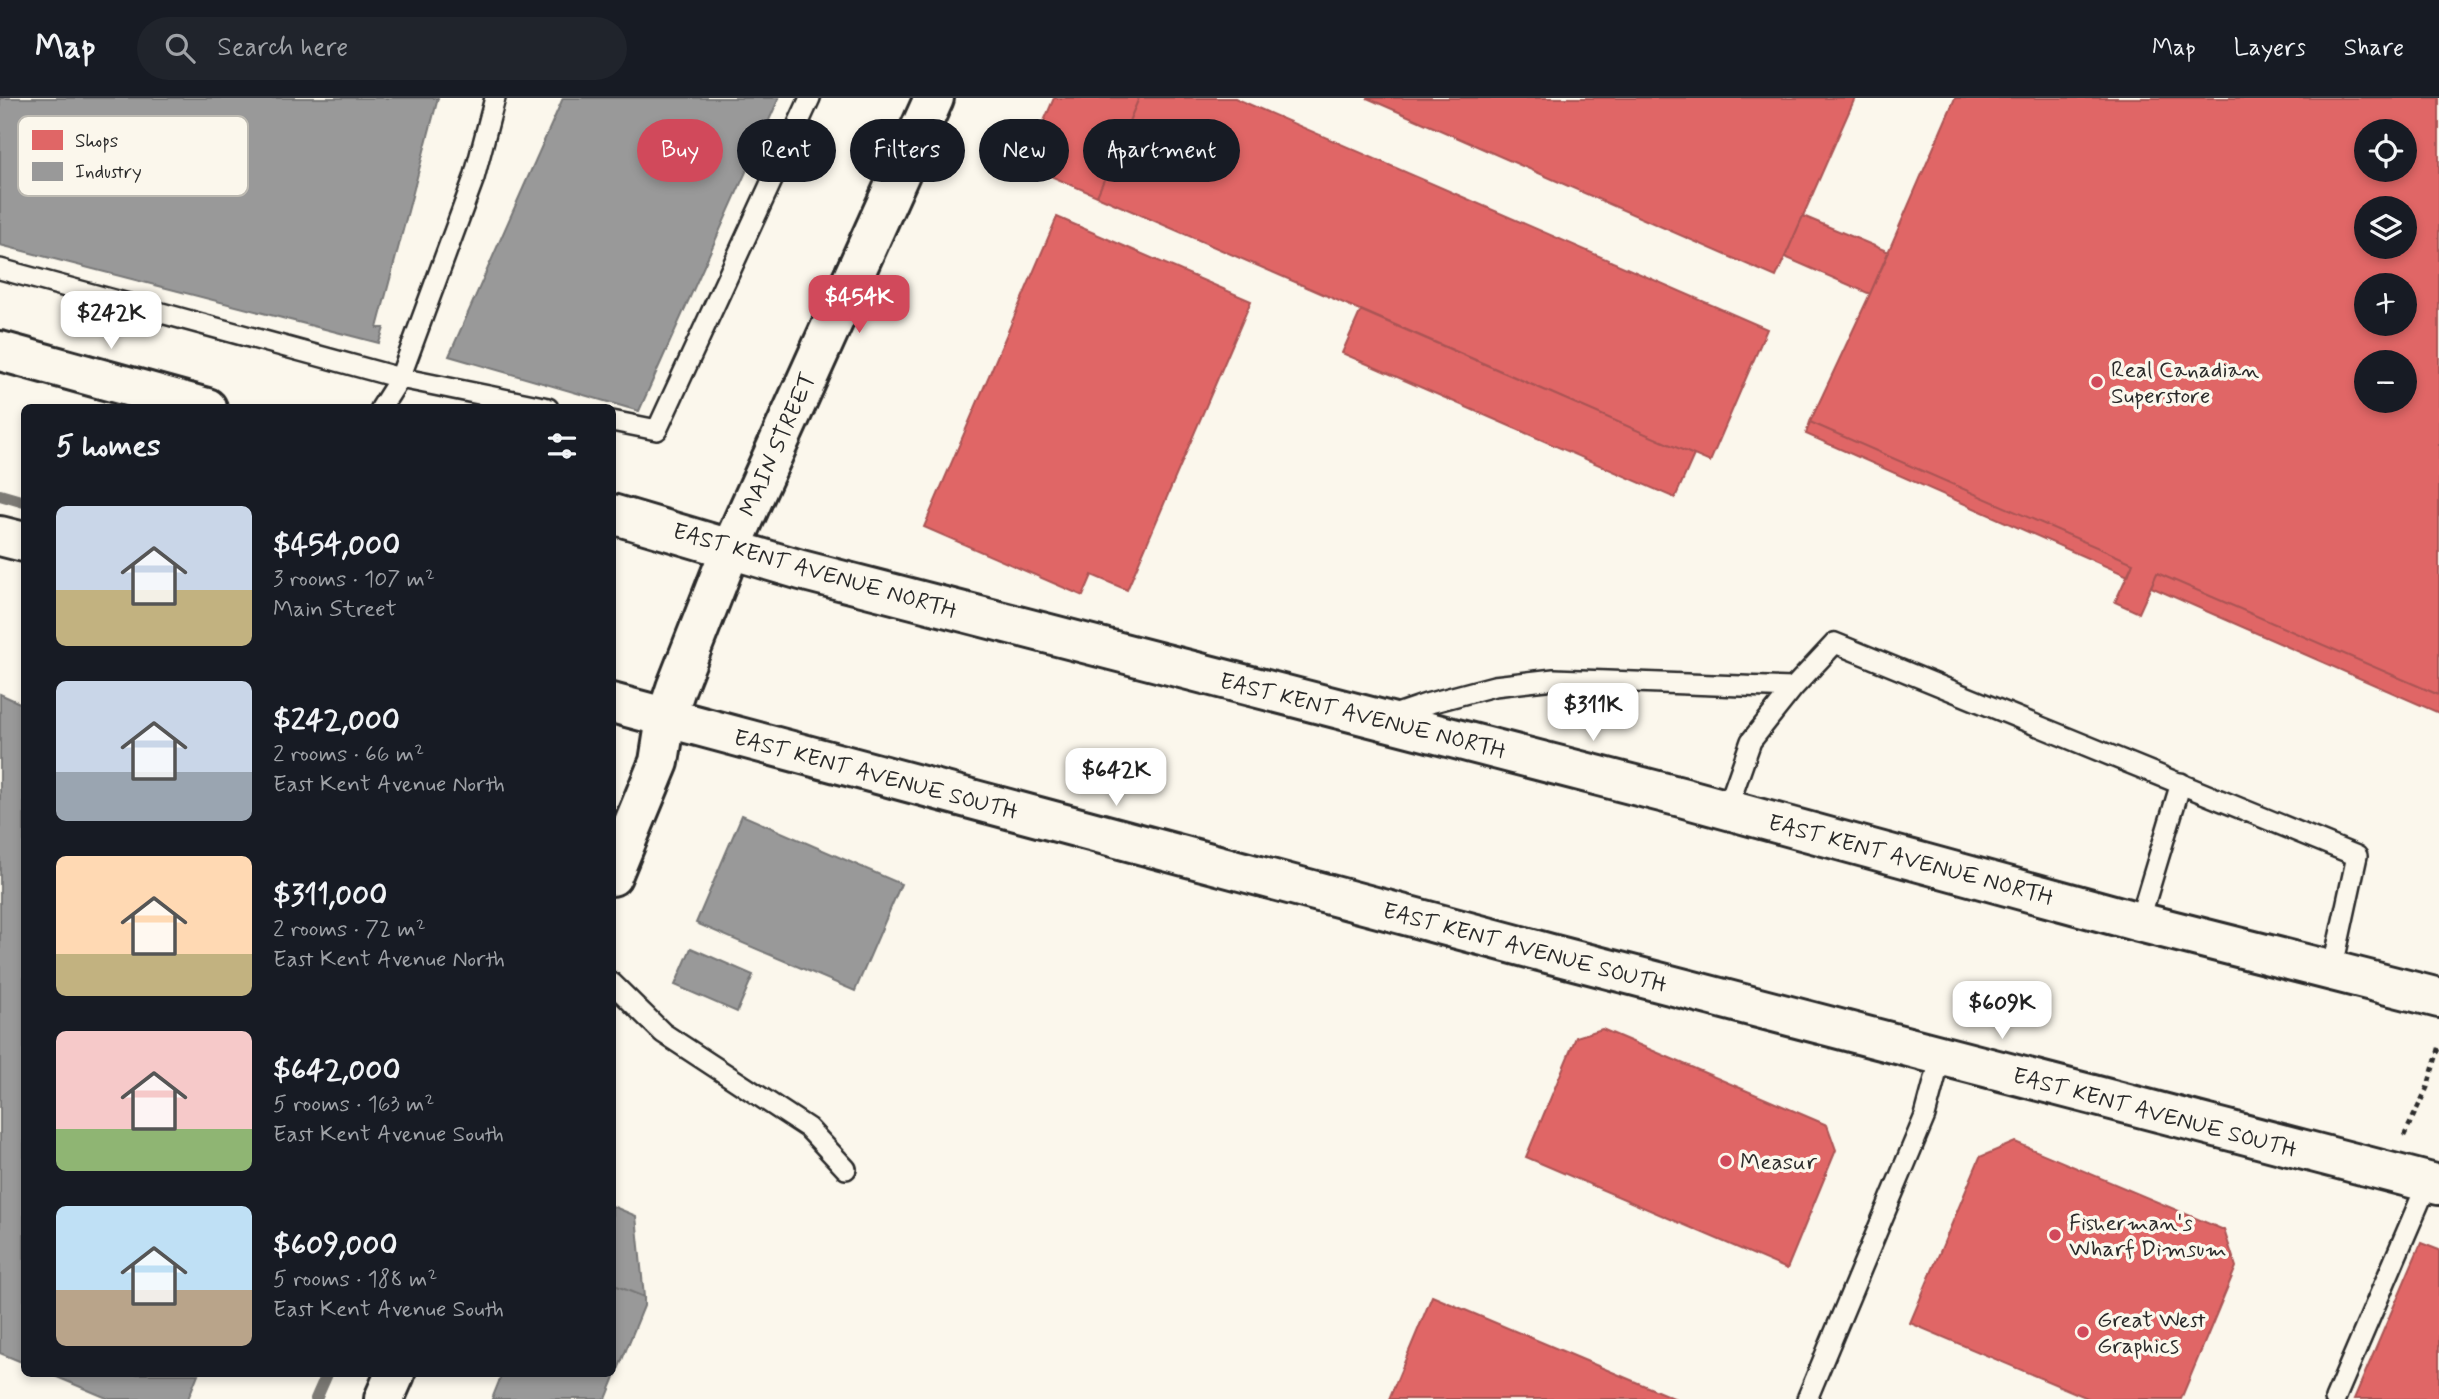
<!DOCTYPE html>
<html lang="en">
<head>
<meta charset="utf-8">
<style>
  :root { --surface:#171b24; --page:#20242c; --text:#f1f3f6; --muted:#9ea1a6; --line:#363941; --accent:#d1495b }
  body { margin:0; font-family:Mynerve,sans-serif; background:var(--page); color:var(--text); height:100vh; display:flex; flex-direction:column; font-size:26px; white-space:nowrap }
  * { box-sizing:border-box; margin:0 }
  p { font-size:23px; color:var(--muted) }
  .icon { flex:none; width:38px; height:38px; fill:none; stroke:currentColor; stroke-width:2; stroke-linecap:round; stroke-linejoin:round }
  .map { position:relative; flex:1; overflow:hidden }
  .panel { position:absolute; left:21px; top:306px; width:595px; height:973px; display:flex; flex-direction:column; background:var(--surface); border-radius:10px; box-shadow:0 4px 10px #0003 }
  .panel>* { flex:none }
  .banner { position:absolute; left:637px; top:21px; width:665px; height:63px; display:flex; gap:14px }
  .controls { position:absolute; left:2354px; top:21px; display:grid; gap:14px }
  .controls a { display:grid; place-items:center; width:63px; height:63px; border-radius:50%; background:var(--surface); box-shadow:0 4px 10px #0003; font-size:35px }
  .price { position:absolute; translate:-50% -60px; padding:0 16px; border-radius:14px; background:#fff; color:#222; font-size:23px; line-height:46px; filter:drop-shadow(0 2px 4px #0008) }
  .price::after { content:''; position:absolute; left:50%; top:42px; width:21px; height:16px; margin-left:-10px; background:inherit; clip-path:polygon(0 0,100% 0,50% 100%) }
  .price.selected { background:var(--accent); color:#fff }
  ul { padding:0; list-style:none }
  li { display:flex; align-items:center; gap:21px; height:175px; padding:0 35px }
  li span { display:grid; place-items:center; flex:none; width:196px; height:140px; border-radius:10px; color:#555 }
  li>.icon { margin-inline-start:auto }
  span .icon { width:84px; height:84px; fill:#fffc; stroke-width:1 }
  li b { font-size:30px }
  h2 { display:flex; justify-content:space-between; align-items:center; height:84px; padding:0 35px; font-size:30px }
  .chip { padding:0 24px; border-radius:32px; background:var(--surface); box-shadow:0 4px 10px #0003; font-size:24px; line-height:63px }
  .chip.selected { background:var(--accent); color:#fff }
  header { display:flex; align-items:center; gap:42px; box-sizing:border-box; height:98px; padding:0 35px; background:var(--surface); border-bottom:2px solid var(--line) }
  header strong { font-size:33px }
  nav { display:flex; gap:38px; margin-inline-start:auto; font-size:24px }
  .search { width:490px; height:63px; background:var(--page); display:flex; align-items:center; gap:18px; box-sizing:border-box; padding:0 24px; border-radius:38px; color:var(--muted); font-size:26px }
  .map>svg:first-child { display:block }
  .shops { fill:#e06666; stroke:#aa5454; stroke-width:2; fill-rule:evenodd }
  .industry { fill:#999; stroke:#787878; stroke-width:2 }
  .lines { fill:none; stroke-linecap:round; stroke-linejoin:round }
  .stream { stroke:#7b7a75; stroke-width:12 }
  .lane-casing { stroke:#2b2b2b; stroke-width:24 }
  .street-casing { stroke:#2b2b2b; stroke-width:44 }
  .secondary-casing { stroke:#2b2b2b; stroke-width:44 }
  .path { stroke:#2b2b2b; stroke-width:4.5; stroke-dasharray:5 5; stroke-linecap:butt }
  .lane { stroke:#fbf7ec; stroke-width:19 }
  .street { stroke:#fbf7ec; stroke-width:38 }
  .secondary { stroke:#fbf7ec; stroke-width:38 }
  .poi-dot { fill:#d1495b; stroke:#fbf7ec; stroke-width:2.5 }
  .labels { text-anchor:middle; stroke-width:7; stroke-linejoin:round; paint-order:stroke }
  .poi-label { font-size:23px; fill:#2b2b2b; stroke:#fbf7ec; text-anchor:start }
  .street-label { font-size:23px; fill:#2b2b2b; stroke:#fbf7ec }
  .key { fill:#fbf7ec; stroke:#bdbab2; stroke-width:2 }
  .key-label { font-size:19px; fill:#2b2b2b }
</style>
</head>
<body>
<header>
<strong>Map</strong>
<div class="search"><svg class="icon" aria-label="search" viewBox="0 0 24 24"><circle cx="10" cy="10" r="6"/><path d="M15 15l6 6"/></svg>Search here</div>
<nav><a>Map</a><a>Layers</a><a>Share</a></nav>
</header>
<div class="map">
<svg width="2439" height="1301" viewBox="0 0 2439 1301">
  <rect width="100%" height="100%" fill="#fbf7ec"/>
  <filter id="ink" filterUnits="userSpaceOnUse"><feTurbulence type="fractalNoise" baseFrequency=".0143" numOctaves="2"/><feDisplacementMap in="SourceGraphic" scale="14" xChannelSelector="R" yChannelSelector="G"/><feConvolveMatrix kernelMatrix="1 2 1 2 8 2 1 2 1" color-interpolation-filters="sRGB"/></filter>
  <g filter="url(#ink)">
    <path class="shops" d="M1054,0H1139L1097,98L1025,67Z
      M1139,0H1235L1767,231L1710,364L1097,98Z
      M1367,0H1855L1776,179Z
      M1955,0H2439V597L2157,475L2139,515L2115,504L2133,465L1810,324L1870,196ZM2366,33H2404V72H2366ZM2366,110H2404V149H2366ZM2366,187H2404V226H2366ZM2366,264H2404V303H2366Z
      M1803,118L1889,154L1870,196L1785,159Z
      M1057,119L1251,203L1127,492L1092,477L1083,498L924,429Z
      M1361,212L1694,357L1675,400L1342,255Z
      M1810,324L2133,465L2128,478L1806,336Z
      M2157,475L2439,597V615L2151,489Z
      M1602,931L1827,1027L1836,1052L1787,1171L1526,1059L1576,939Z
      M2015,1044L2224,1132L2236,1169L2181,1301H2090L1910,1225L1980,1059Z
      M2421,1145L2439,1152V1301H2354Z
      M1432,1198L1676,1301H1389Z"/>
    <path class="industry" d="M0,0H438L377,230H384L379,245L0,147Z
      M563,0H779L639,313L449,258Z
      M0,596L24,607V1265L0,1255Z
      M742,717L901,786L855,893L696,825Z
      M691,850L753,877L737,914L675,887Z
      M612,1108L636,1118L644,1199L612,1186Z
      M612,1186L644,1199V1208L606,1301H492L502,1276H612Z
      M50,1276H198L188,1301H109Z"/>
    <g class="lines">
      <path class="stream" d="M0,397L24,404
        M316,1301L327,1276"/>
      <g class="lane-casing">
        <path id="lane" d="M0,171L400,280L548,310
          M381,310L400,280L474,80L495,0
          M612,323L657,332L810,0
          M1388,619L1426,606L1494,588L1554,581L1793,590
          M1727,711L1751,643L1793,590L1835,545L2357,758L2332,873
          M2139,824L2181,685
          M612,885L663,935L808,1030L846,1071
          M1807,1301L1925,1018L1941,958
          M2335,1301L2428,1084"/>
      </g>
      <g class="street-casing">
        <path id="street" d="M0,438L24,444
          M612,605L1551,856L2439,1087
          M612,778L659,664L666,620L676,590L731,450
          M384,1301L395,1276"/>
      </g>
      <g class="secondary-casing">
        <path id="secondary" d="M0,253L207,310
          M612,416L801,472L1681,699L2139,824L2439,900
          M731,450L934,0"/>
      </g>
      <path class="path" d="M2404,1038L2427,990L2439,950"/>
      <use href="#lane" class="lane"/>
      <use href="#street" class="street"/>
      <use href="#secondary" class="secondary"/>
    </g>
  </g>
  <g class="poi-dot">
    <circle cx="2097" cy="284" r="7"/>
    <circle cx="1726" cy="1063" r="7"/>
    <circle cx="2055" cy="1137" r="7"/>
    <circle cx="2083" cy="1234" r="7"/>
  </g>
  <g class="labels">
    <g class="poi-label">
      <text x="2111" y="279">Real Canadian<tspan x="2111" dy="26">Superstore</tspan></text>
      <text x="1740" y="1071">Measur</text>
      <text x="2069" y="1132">Fisherman's<tspan x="2069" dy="26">Wharf Dimsum</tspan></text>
      <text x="2097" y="1229">Great West<tspan x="2097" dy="26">Graphics</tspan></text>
    </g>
    <g class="street-label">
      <text transform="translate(777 346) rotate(-66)" y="8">MAIN STREET</text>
      <text transform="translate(815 472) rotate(16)" y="8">EAST KENT AVENUE NORTH</text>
      <text transform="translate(1363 617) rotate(14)" y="8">EAST KENT AVENUE NORTH</text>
      <text transform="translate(876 676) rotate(15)" y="8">EAST KENT AVENUE SOUTH</text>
      <text transform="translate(1911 761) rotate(15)" y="8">EAST KENT AVENUE NORTH</text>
      <text transform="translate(1525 849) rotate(15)" y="8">EAST KENT AVENUE SOUTH</text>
      <text transform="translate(2155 1014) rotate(15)" y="8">EAST KENT AVENUE SOUTH</text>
    </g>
  </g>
  <rect x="18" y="18" width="230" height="80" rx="10" class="key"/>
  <rect x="32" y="32" width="31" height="20" fill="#e06666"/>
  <rect x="32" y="64" width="31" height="19" fill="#999"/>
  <g class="key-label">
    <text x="75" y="49">Shops</text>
    <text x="75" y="80">Industry</text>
  </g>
</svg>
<div class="controls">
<a><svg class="icon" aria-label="locate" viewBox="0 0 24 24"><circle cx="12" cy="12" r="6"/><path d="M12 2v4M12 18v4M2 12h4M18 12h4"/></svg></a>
<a><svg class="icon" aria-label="layers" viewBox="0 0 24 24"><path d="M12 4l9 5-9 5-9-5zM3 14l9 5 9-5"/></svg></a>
<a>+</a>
<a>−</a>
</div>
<b class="price selected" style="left:859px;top:237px">$454K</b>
<b class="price" style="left:111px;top:253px">$242K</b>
<b class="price" style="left:1593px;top:645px">$311K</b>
<b class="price" style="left:1116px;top:710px">$642K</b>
<b class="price" style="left:2002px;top:943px">$609K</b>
<div class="banner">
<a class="chip selected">Buy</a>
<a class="chip">Rent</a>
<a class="chip">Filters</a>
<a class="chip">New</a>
<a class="chip">Apartment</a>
</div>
<section class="panel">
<h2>5 homes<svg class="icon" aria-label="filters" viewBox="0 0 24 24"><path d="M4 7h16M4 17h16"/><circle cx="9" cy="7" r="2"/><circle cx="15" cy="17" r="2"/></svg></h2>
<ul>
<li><span style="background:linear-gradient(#c9d6e8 60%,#c2b280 0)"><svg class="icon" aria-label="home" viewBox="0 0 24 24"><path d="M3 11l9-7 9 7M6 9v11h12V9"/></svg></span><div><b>$454,000</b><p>3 rooms · 107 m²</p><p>Main Street</p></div></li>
<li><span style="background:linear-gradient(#c9d6e8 65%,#9aa5b1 0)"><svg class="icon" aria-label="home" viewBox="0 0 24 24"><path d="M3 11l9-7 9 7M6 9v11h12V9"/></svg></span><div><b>$242,000</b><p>2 rooms · 66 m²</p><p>East Kent Avenue North</p></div></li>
<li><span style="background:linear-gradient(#ffd9b3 70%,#c2b280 0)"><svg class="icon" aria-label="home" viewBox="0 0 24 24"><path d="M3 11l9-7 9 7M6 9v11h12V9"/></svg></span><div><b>$311,000</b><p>2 rooms · 72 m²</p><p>East Kent Avenue North</p></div></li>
<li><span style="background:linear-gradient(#f6c9c9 70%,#8fb573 0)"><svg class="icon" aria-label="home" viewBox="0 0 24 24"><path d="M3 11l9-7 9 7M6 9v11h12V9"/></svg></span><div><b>$642,000</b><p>5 rooms · 163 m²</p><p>East Kent Avenue South</p></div></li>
<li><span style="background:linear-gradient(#bfe0f5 60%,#b9a48a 0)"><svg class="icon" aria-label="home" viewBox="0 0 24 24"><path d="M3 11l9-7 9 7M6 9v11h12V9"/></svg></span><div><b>$609,000</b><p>5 rooms · 188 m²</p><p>East Kent Avenue South</p></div></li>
</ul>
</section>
</div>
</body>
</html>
